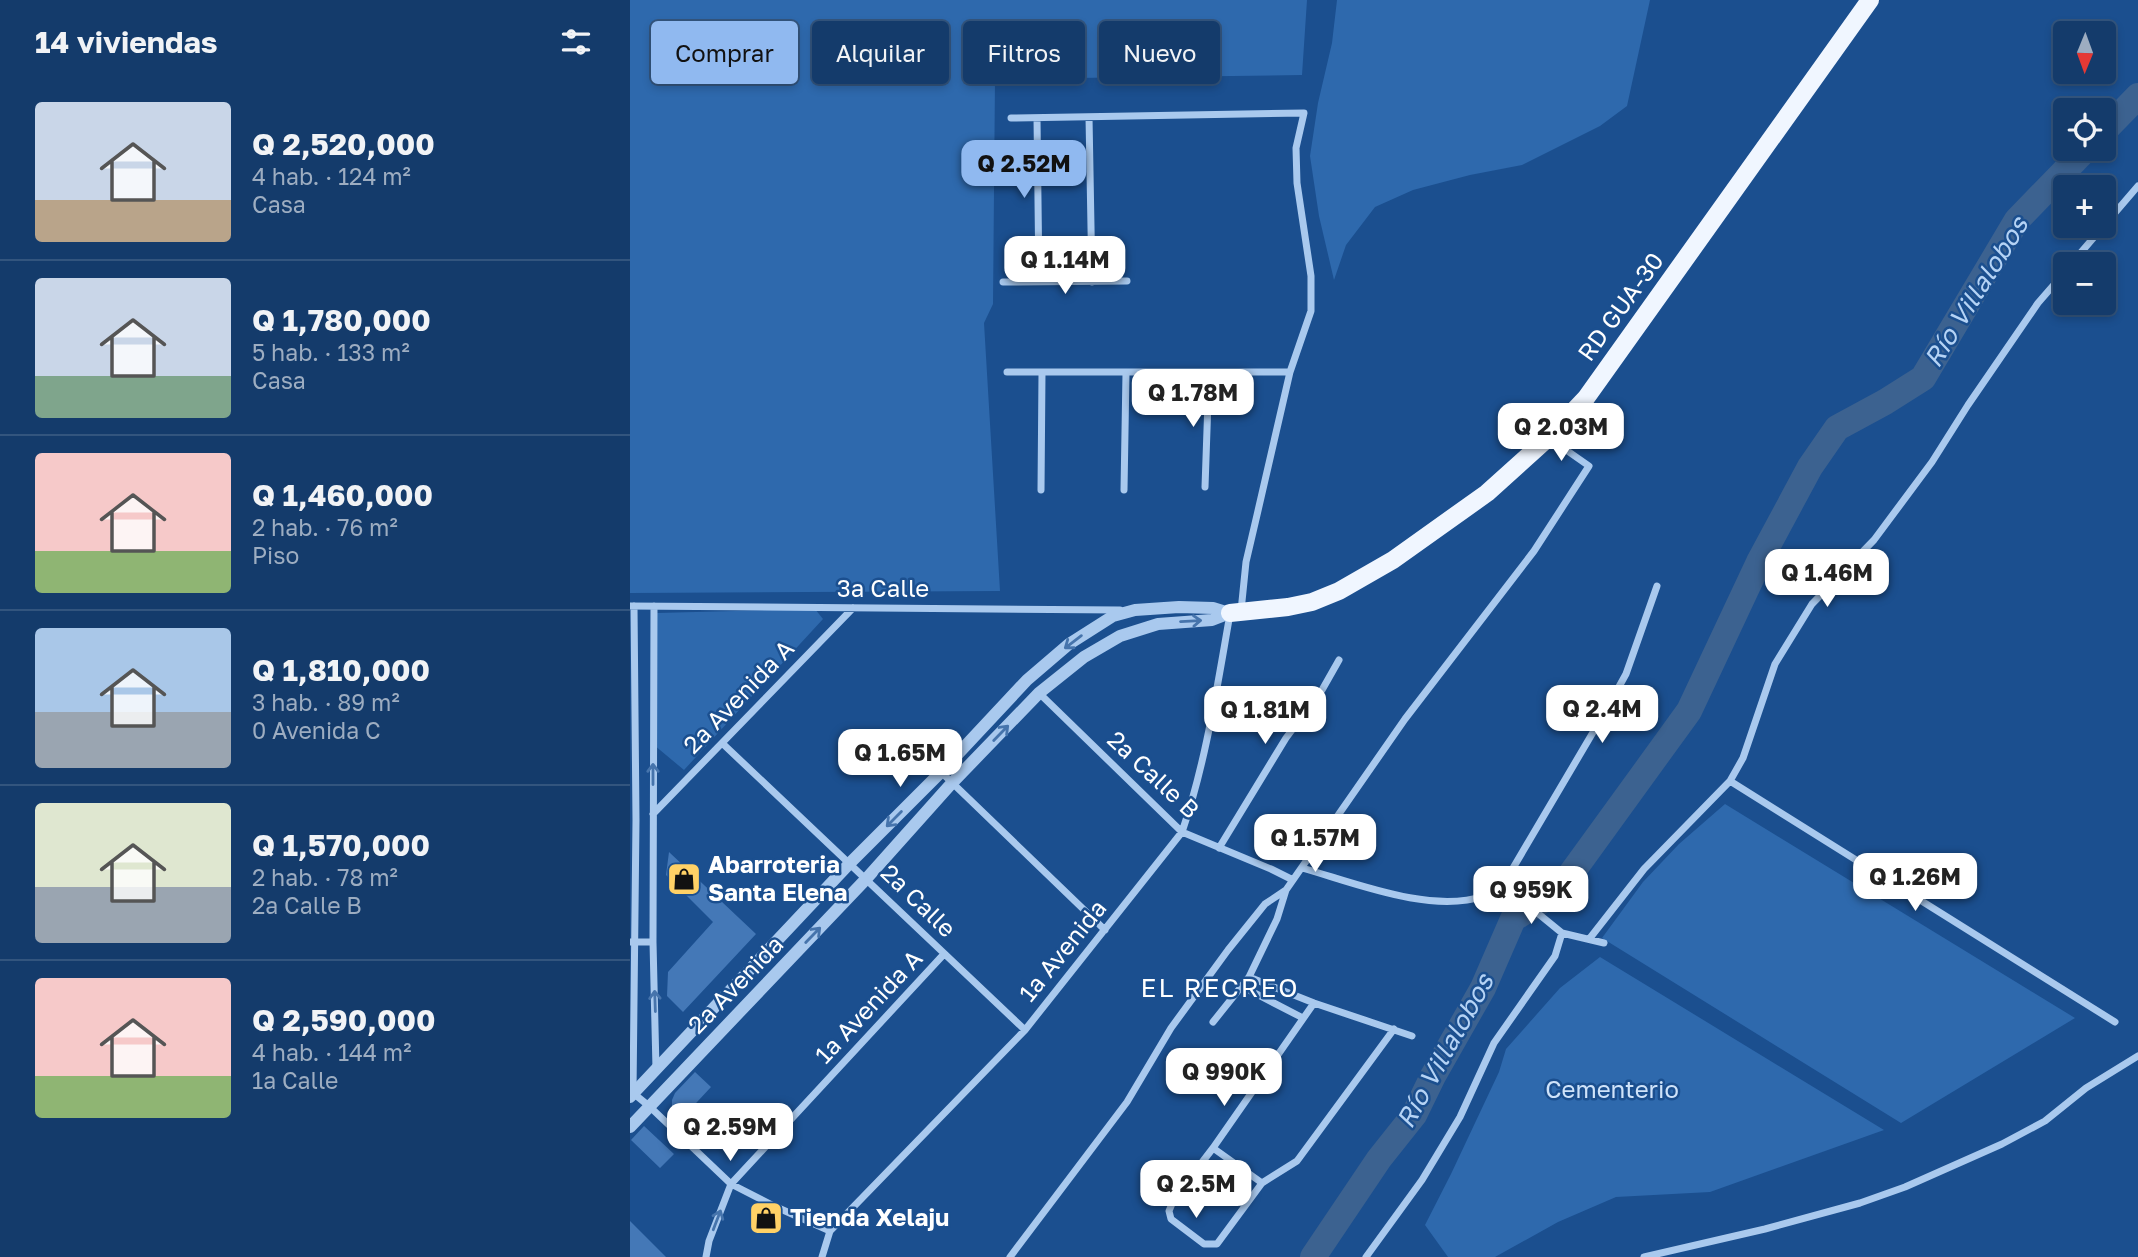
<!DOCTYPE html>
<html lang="es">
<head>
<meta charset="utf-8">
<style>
  :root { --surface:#143b6b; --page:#214673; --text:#f1f3f6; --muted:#9dadc1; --line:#33557e; --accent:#90b9f0 }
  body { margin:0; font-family:"Golos Text",sans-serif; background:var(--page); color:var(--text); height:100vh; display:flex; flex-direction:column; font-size:26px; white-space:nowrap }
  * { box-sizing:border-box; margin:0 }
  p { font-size:23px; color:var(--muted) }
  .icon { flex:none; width:38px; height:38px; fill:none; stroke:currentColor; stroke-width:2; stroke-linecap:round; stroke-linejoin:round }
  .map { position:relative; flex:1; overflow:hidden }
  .sheet { display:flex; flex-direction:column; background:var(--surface); width:630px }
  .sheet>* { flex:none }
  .top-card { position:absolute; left:21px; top:21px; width:665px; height:63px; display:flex; gap:14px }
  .needle { width:46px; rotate:181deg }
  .controls { position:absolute; left:1423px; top:21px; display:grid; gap:14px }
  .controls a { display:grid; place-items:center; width:63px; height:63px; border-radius:7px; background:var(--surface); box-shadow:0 4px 10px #0003,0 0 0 2px var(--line); font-size:35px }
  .price { position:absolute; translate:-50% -60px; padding:0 16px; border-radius:14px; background:#fff; color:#222; font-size:23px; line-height:46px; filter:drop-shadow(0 2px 4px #0008) }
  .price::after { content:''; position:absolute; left:50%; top:42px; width:21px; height:16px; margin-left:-10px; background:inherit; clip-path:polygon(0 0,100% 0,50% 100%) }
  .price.selected { background:var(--accent); color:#111 }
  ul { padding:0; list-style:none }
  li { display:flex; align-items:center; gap:21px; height:175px; padding:0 35px }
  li+li { border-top:2px solid var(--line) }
  li span { display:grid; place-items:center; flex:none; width:196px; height:140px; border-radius:7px; color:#555 }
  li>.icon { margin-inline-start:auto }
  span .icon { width:84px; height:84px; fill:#fffc; stroke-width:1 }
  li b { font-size:30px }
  h2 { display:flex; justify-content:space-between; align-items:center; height:84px; padding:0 35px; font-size:30px }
  .tag { padding:0 24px; border-radius:7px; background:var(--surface); box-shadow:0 4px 10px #0003,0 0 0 2px var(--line); font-size:24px; line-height:63px }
  .tag.selected { background:var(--accent); color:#111 }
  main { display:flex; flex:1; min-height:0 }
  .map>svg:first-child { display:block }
  .green { fill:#2e69ad }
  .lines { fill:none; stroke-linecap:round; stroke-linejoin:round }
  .river { stroke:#3c6290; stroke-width:26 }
  .building { fill:#4478b7 }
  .minor { stroke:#a9c9ee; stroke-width:7 }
  .tertiary { stroke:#a9c9ee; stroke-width:12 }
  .primary { stroke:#f0f6ff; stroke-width:18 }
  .oneway { stroke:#4674ac }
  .labels { text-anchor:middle; stroke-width:5; stroke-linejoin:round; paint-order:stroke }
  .street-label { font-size:24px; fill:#fff; stroke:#1b4f8f }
  .poi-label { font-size:24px; font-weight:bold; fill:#fff; stroke:#1b4f8f; text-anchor:start }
  .park-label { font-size:24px; fill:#cfe3fa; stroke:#1b4f8f }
  .water-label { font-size:26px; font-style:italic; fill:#b5d3f5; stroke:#1b4f8f }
  .neighbourhood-label { font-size:26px; letter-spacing:2px; fill:#fff; stroke:#1b4f8f }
</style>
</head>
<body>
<main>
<section class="sheet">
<h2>14 viviendas<svg class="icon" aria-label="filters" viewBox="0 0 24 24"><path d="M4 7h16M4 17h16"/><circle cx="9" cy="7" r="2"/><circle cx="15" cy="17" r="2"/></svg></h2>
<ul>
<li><span style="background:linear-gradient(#c9d6e8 70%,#b9a48a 0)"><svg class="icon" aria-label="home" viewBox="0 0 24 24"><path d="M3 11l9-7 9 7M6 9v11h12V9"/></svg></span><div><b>Q 2,520,000</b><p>4 hab. · 124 m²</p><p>Casa</p></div></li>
<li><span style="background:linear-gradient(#c9d6e8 70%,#7fa58c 0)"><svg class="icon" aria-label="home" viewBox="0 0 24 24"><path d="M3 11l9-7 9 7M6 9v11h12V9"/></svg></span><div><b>Q 1,780,000</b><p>5 hab. · 133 m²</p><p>Casa</p></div></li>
<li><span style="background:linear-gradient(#f6c9c9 70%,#8fb573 0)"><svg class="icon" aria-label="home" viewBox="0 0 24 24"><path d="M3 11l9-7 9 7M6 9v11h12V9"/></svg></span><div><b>Q 1,460,000</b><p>2 hab. · 76 m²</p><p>Piso</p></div></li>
<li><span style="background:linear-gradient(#a9c7e8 60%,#9aa5b1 0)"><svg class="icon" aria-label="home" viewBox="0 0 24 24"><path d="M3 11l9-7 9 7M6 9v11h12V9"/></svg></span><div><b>Q 1,810,000</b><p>3 hab. · 89 m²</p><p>0 Avenida C</p></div></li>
<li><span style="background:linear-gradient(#dfe7d0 60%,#9aa5b1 0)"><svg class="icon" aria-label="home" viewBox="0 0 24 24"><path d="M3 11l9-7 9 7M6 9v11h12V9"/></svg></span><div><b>Q 1,570,000</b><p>2 hab. · 78 m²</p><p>2a Calle B</p></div></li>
<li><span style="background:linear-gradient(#f6c9c9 70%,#8fb573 0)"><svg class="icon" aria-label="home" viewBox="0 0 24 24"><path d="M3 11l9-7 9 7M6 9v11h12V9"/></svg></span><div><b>Q 2,590,000</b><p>4 hab. · 144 m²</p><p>1a Calle</p></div></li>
</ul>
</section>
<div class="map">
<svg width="1508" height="1257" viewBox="0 0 1508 1257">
  <rect width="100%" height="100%" fill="#1b4f8f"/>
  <path class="green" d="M0,0H677L672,75L365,79L363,304L354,323L370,591L0,593Z
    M707,0H1020L997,106L970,126L892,165L840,175L783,190L745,207L716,245L704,280L689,216L680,156L688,103L702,43Z
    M185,609L193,619L54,770L24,745L27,613Z
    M1095,804L1445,1018L1271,1123L972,938L1013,882L1049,844Z
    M970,957L1254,1130L1080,1192L986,1197L928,1222L865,1257H818L795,1225L821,1174L869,1072L876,1049L930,988Z"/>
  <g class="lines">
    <path class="river" d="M1474,131L1508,96
      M683,1257L749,1159L784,1115L803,1076L853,988L883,919L930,889L1059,711L1129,562L1180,467L1207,428L1255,402L1293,378L1387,220L1456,149"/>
  </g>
  <path class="building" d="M39,852L126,934L53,1012L37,996L38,972L83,922L36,875Z
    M65,1072L81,1087L54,1116L42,1106V1100L45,1093Z
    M14,1126L44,1154L30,1168L1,1140Z
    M131,1203L150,1211L144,1227L121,1226Z
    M0,1221L36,1257H0Z"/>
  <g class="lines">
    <path class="minor" d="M459,117L462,282
      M381,118L674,113L666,148L667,183L681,276V311L660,372L627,515L616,562L611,611
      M407,118L409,282
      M1441,264L1508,186
      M373,282L497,281
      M377,372H660
      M575,487L579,372
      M411,490L412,373
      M494,490L496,373
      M0,606L490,610
      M24,606L23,942L26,1069
      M409,693L552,832L641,869L663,880
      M92,743L395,1030
      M311,772L475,930
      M1100,781L1485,1022
      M23,814L223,608
      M589,848L656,738L692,690L709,660
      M672,868C725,883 801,914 854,896C861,894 867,889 873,885L975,712L996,674L1027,586
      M873,885L932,933L974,943
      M960,938L1014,869L1100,781L1113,758L1145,664L1182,604L1244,540L1302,462L1338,405L1408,303L1435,272
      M0,942H23
      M619,977L684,1003L782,1036
      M613,987L673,1018
      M684,1003L583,1148L544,1199L539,1211L541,1219L574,1244H587L632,1183L667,1161L764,1029
      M583,1022L619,977L647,919L656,890
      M3,1092L6,820L4,606
      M3,1093L19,1106L101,1184L144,1206L200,1231
      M583,1148L632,1183
      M76,1257L79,1241L101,1184L314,954
      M192,1257L200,1231L395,1030L552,832C576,762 587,687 600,614
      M380,1257L497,1102L541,1028L598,950L635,904L656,890L775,719L904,551L959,466L919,438
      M736,1257L792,1180L830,1117L864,1043L925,956L932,933
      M1014,1257L1135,1229L1230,1203L1275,1187L1372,1144L1415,1121L1456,1088L1508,1056"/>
    <path class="tertiary" d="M0,1097L220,863L311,772L397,680L439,644L483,616L505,610L549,607L583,608L599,613
      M0,1127L237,878L321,784L409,693L454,657L490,636L528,624L582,620L600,613"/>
    <path class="primary" d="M600,613L658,607L682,602L709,591L763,560L857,493L919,437L956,398L1240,0"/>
  </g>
  <defs><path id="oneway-shaft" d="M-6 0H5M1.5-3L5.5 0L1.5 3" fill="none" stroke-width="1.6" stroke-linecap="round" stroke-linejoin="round" transform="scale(1.75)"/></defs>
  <g class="oneway">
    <use href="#oneway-shaft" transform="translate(561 621) rotate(-3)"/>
    <use href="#oneway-shaft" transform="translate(443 642) rotate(143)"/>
    <use href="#oneway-shaft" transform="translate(371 733) rotate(-46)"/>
    <use href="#oneway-shaft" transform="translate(23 774) rotate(-90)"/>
    <use href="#oneway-shaft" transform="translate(264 819) rotate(135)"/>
    <use href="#oneway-shaft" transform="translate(183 935) rotate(-46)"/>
    <use href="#oneway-shaft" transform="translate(25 1001) rotate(-92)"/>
    <use href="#oneway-shaft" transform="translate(87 1220) rotate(-69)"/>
  </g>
  <defs>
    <g id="shop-square" transform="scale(1.75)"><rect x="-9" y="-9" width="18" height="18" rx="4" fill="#ffd166" stroke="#1b4f8f"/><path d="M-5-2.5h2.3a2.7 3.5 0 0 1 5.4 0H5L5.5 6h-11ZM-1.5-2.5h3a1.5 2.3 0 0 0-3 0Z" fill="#111"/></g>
  </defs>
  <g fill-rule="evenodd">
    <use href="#shop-square" x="54" y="879"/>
    <use href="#shop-square" x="136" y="1218"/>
  </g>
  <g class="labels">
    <g class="street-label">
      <text transform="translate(991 307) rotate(-54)" y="8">RD GUA-30</text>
      <text x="253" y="597">3a Calle</text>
      <text transform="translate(109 697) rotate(-46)" y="8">2a Avenida A</text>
      <text transform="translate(523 775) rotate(43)" y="8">2a Calle B</text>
      <text transform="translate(288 901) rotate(44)" y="8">2a Calle</text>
      <text transform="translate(433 951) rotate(-51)" y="8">1a Avenida</text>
      <text transform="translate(106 985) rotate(-46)" y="8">2a Avenida</text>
      <text transform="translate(239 1007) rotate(-47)" y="8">1a Avenida A</text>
    </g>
    <g class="poi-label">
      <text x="78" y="873">Abarroteria<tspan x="78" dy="28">Santa Elena</tspan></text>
      <text x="160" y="1226">Tienda Xelaju</text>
    </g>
    <g class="park-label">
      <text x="982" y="1098">Cementerio</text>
    </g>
    <g class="water-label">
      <text transform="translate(1346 292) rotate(-58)" y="9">Río Villalobos</text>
      <text transform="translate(815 1051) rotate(-61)" y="9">Río Villalobos</text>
    </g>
    <g class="neighbourhood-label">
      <text x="590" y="997">EL RECREO</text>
    </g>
  </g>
</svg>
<div class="controls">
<a><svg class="needle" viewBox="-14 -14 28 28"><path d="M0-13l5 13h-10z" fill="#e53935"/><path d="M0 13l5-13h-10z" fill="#9dadc1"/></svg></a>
<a><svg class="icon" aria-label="locate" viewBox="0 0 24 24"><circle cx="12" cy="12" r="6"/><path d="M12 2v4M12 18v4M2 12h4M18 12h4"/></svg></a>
<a>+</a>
<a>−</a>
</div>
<b class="price selected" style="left:394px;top:200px">Q 2.52M</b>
<b class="price" style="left:435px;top:296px">Q 1.14M</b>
<b class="price" style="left:563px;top:429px">Q 1.78M</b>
<b class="price" style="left:931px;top:463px">Q 2.03M</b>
<b class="price" style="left:1197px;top:609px">Q 1.46M</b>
<b class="price" style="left:972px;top:745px">Q 2.4M</b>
<b class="price" style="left:635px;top:746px">Q 1.81M</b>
<b class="price" style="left:270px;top:789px">Q 1.65M</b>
<b class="price" style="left:685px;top:874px">Q 1.57M</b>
<b class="price" style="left:1285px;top:913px">Q 1.26M</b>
<b class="price" style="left:901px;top:926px">Q 959K</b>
<b class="price" style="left:594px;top:1108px">Q 990K</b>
<b class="price" style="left:100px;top:1163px">Q 2.59M</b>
<b class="price" style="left:566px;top:1220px">Q 2.5M</b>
<div class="top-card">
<a class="tag selected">Comprar</a>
<a class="tag">Alquilar</a>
<a class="tag">Filtros</a>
<a class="tag">Nuevo</a>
</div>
</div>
</main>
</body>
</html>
